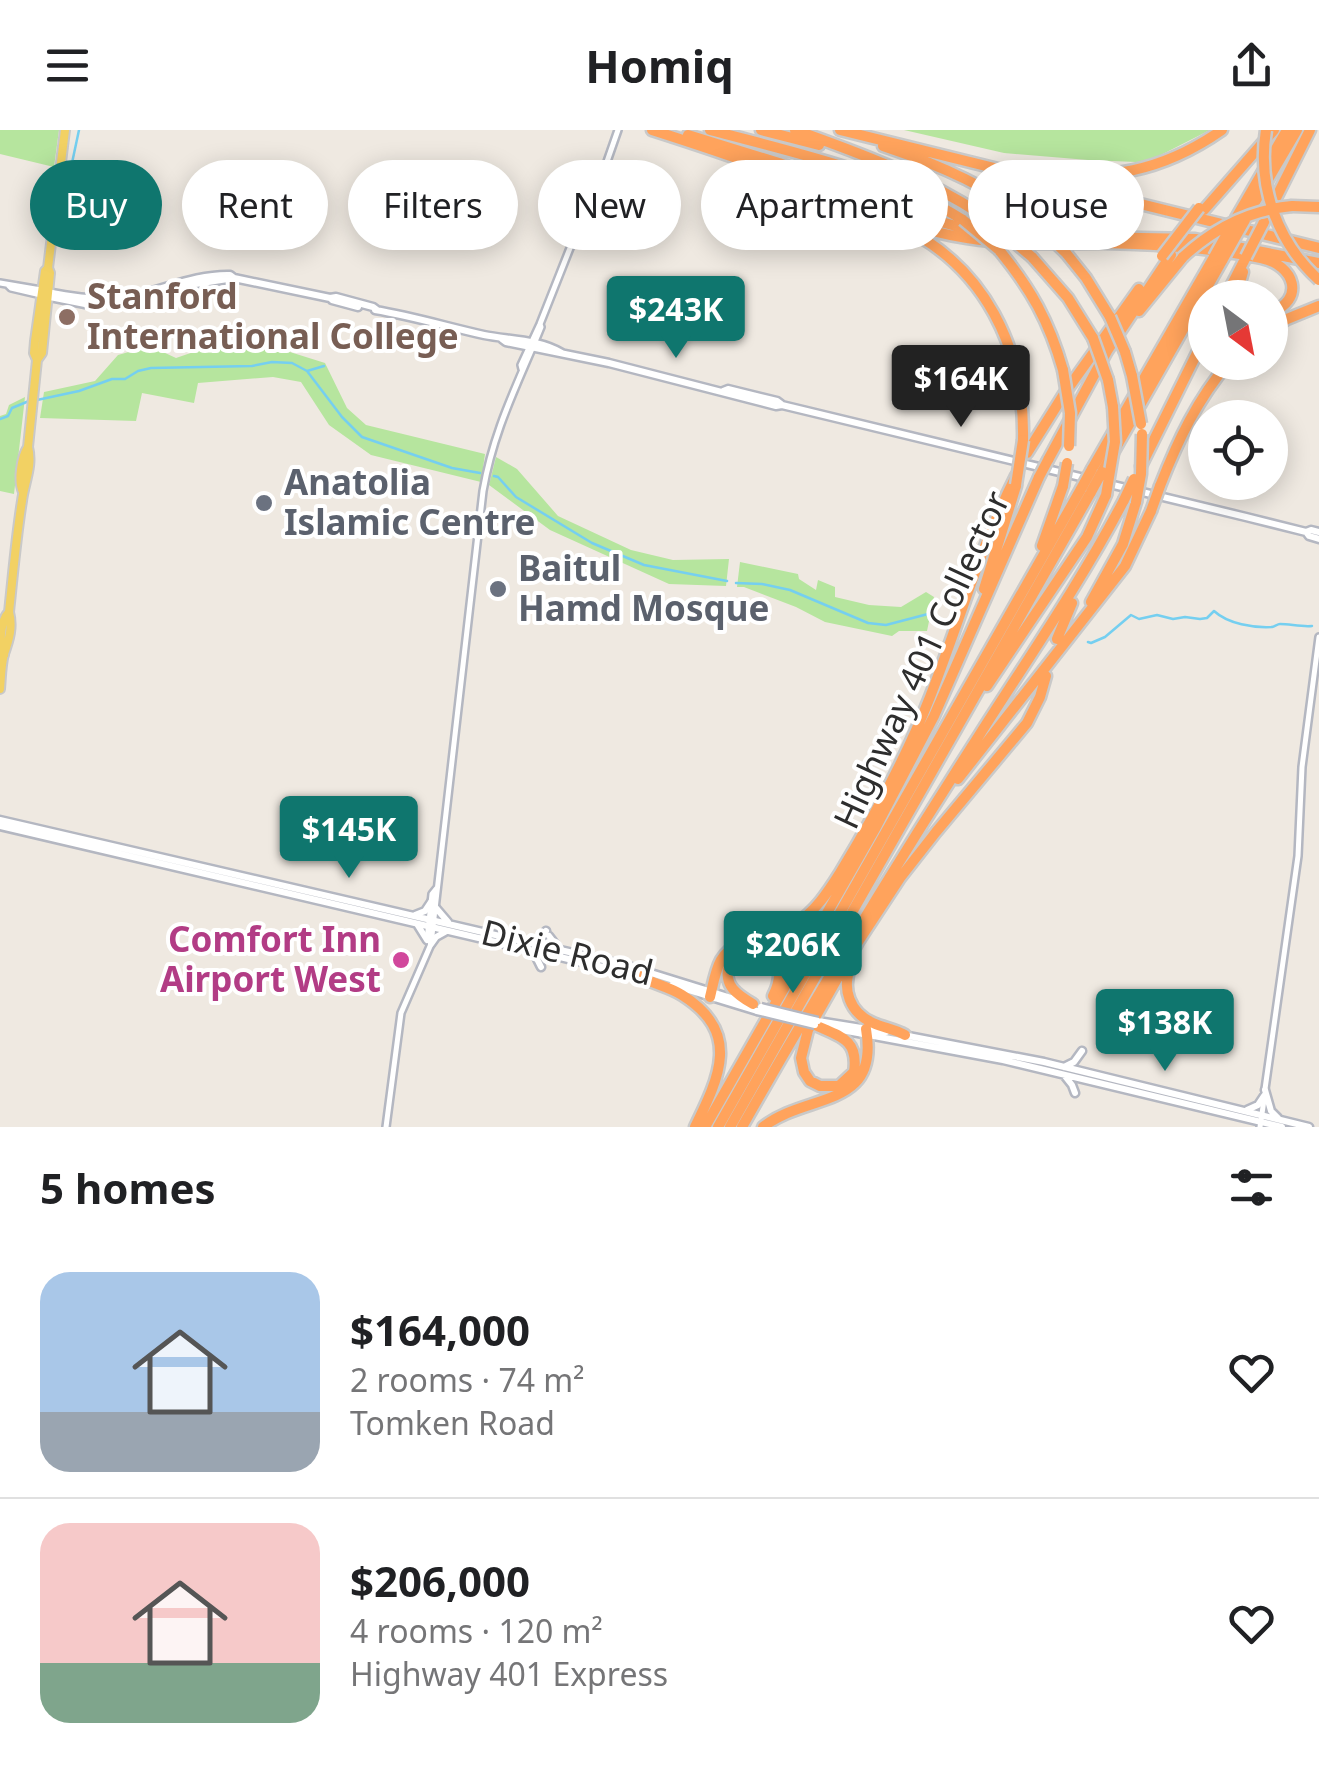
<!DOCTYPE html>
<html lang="en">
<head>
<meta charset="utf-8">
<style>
  :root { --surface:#fff; --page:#f6f6f6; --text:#202124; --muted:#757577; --line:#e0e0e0; --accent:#0f766e }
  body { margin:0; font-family:"Noto Sans",sans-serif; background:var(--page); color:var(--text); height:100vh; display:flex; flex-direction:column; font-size:38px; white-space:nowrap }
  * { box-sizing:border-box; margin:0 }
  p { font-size:32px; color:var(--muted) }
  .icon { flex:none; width:55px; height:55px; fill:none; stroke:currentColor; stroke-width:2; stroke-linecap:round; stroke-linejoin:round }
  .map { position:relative; height:997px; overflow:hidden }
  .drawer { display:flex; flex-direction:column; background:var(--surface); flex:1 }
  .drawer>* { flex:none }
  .hud { position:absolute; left:30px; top:30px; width:1260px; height:90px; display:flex; gap:20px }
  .needle { width:65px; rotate:148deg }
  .controls { position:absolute; left:1188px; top:150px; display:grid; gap:20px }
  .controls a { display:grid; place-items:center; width:100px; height:100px; border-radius:50%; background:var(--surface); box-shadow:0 5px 25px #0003; font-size:50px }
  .price { position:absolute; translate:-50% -85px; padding:0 22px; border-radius:10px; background:var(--accent); color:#fff; font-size:32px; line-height:65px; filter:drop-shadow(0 2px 5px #0008) }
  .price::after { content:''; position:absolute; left:50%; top:60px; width:30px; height:22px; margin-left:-15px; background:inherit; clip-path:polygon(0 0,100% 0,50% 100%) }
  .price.current { background:#222; color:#fff }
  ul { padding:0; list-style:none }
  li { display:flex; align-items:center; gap:30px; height:250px; padding:0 40px }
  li+li { border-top:2px solid var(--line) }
  li span { display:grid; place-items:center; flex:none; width:280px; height:200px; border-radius:30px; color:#555 }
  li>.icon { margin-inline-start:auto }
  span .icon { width:120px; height:120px; fill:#fffc; stroke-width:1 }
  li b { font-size:42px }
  h2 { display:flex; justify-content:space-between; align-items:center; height:120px; padding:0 40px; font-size:42px }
  .chip { padding:0 35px; border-radius:45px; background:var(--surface); box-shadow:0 5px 25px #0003; font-size:35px; line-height:90px }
  .chip.current { background:var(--accent); color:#fff }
  header { display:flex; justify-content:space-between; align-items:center; height:130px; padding:0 40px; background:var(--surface); font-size:45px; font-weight:700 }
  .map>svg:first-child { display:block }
  .green { fill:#b6e59e }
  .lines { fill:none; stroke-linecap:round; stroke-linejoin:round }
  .stream { stroke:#75cff0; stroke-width:2.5 }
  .tertiary-casing { stroke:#b4b7c1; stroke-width:10 }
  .secondary-casing { stroke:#b4b7c1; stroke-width:11 }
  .primary-casing { stroke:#c9c9c9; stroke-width:12 }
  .motorway-casing { stroke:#c9c9c9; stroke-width:15 }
  .tertiary { stroke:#fff; stroke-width:5 }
  .secondary { stroke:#fff; stroke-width:6 }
  .primary { stroke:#f2d163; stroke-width:8 }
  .motorway { stroke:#ffa35c; stroke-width:10 }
  .secondary-bridge-casing { stroke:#b4b7c1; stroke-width:11; stroke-linecap:butt }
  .motorway-bridge-casing { stroke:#c9c9c9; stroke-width:15; stroke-linecap:butt }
  .secondary-bridge { stroke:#fff; stroke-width:6 }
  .motorway-bridge { stroke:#ffa35c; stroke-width:10 }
  .education-dot { fill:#8d6e63; stroke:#fff; stroke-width:4 }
  .worship-dot { fill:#6b7280; stroke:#fff; stroke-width:4 }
  .hotel-dot { fill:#d1479c; stroke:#fff; stroke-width:4 }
  .labels { text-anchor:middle; stroke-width:8; stroke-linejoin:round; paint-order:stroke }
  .education-label { font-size:35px; font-weight:bold; fill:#785e54; stroke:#fff; text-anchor:start }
  .worship-label { font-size:35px; font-weight:bold; fill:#5b616d; stroke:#fff; text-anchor:start }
  .street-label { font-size:35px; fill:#2e2e2e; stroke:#fff }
  .hotel-label { font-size:35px; font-weight:bold; fill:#b23c85; stroke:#fff; text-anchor:end }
</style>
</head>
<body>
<header><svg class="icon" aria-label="menu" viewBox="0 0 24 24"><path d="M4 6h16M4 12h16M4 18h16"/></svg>Homiq<svg class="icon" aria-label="share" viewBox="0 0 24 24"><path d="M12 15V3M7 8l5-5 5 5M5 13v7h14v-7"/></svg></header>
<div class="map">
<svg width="1319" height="997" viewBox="0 0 1319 997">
  <rect width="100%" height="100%" fill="#efe9e1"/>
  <path class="green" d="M0,0H59L54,37L0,24Z
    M904,0H1210L1149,31L1136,32L1088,30L1004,23Z
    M1046,70L1080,81L1086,86L1081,90L1063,87L1042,76Z
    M217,214L274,217L325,233L347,278L366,295L485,324L481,352L371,325L329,295L301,252L273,247L198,253L194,273L142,263L136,291L40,288L44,262L95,251L118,225L150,216L176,228Z
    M25,267L14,364L0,361V286L6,284L9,275Z
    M496,327L517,339L558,386L631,420L673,430L729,429L726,456L669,454L550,400L489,355Z
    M740,432L798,444L799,449L816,460L818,450L835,457V467L869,475L901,477L926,462L934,467L927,501H899L892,506L825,492L796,477L744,457H737Z"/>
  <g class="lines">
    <path class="stream" d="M72,33L79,0
      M307,241L324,236
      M37,270L79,261L112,249H125L138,241L151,238L252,236L272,232L292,233L307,241L342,287L362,307L452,338L480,343
      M0,289L8,286L12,278L29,271
      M494,346L498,347L516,367L592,413L644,435L727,451
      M736,453L762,454L790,460L868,493L886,495L928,484
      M1088,512L1091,513L1105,507L1131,485L1139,489L1157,485L1173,489L1185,487L1200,489L1207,488L1214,481C1228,494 1254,498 1272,497C1275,496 1278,494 1280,494C1290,494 1301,497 1312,496"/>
    <g class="tertiary-casing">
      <path id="tertiary" d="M577,102L595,66L618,0
        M0,153L41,160
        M8,155L11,158L41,165
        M522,239L521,235L540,194L591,65L595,61
        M427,810L432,764L436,759
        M1265,959L1298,726L1302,637L1319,507
        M386,997L401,883L431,814L483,361C494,298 518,254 541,197L540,194
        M1260,997L1264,970"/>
    </g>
    <g class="secondary-casing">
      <path id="secondary" d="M176,157L234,148
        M47,162C71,166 95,171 120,168C158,163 191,144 230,145L234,148L330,168L336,167L373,177L377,180
        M45,166L85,174L121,172
        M332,170L358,177
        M375,180C412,186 448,197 484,205C509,210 539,209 562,223
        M502,209L506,212L609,233L776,276L782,275L1246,387L1306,402L1309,406L1319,409
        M723,261L728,259L777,271L781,274
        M1306,402L1311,400L1319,402
        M0,690L625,835L741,871
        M0,696L641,846
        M436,778L448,792
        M415,785L425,781L431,772
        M417,794L427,810
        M549,806L559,819
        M532,812L541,808L546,801
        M431,814L436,807L445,802
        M528,821L536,827L541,837
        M672,855L757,881
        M818,891L886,902
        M831,898L1003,930L1282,997
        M903,905L1044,932L1309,997
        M1064,937L1074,932L1082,921
        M1064,945L1072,955L1075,963
        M1265,960L1271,981L1278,988
        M1247,980L1258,975L1264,966"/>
    </g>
    <g class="primary-casing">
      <path id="primary" d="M37,230L34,223L35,211L45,141L48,138
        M23,362C18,351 21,328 28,317
        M4,525L0,520C1,508 0,491 9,482
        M0,559C1,548 1,535 4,524C9,510 13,497 9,482C13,445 16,408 22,371C24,353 33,336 28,317L37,230L42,223L50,143L48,138L65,0"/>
    </g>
    <g class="motorway-casing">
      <path id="motorway" d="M652,0C702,16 753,33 802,52C856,74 910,100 967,108C1012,115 1058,113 1103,113C1156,114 1209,117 1261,128C1295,135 1306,170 1270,183
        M710,0C796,23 887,42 963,90
        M761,0L819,15
        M795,0C860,23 924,47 982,85
        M840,0L1319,118
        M688,5L779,33L916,85L963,98L998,104L1035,106L1195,109L1319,133
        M883,16C940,35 993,58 1038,96
        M1034,41C1105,52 1162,42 1222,0
        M1292,76L1319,77
        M1204,80L1274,0
        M1236,88L1287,0
        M1245,89L1297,0
        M1263,94L1310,0
        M900,96C985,136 1025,219 1023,310
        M999,120C1031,159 1049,191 1063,240
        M1066,123L1086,148L1110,187
        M1032,127L1068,168L1093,208
        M1225,168L1246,127
        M1242,168L1239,156L1243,142
        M1139,181L1183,127
        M1270,200L1287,189L1319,176
        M1125,222L1132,246
        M1108,250L1113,277
        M1027,323L1064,264L1139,159
        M1048,330L1107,221L1171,125
        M1141,336L1205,207
        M1092,339L1214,127
        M1102,342L1223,129
        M1160,356C1178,310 1197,270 1229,232
        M1042,416L1063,356
        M984,459L1016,356
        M1091,472L1123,414L1136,372
        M1057,509L1072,473
        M987,556L1087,407L1106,365
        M958,649L1125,436L1151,381
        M851,836C841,859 850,883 873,893C884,898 895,899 905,905
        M638,845C652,854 668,856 682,865C741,902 720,946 695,997
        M710,867C713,855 715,841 721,830C736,805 772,807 795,794C815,782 828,762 840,743C874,687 906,628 930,567C959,493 980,417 1016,346
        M753,874C746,870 738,865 733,859C728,853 726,844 729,836C739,801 798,817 773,866
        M815,895C839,906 859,909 854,942L839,956H820L810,951L804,942L801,928L808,900L858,812L900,748L936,702L1027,593L1040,567L1046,546
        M705,997L876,697L934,586L1039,347
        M718,997L1081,359
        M730,997L1091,362
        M742,997C817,864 897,733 980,604C1029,527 1081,452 1124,370
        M763,997C807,962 880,980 866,899"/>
    </g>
    <use href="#tertiary" class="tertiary"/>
    <use href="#secondary" class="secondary"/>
    <use href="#primary" class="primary"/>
    <use href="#motorway" class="motorway"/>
    <g class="secondary-bridge-casing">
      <path id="secondary-bridge" d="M761,877L818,891
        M757,881L815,895"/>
    </g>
    <g class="motorway-bridge-casing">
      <path id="motorway-bridge" d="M1266,0C1257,56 1277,112 1319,150
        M982,85L1032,127
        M963,90L999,120
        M1038,96L1066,123
        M1162,126L1199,78
        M1183,127C1214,98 1249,80 1292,76
        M1214,127L1233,93
        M1246,127L1263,94
        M1223,129L1245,90
        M1110,187L1125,222
        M1093,208L1108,250
        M1063,240L1070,283L1069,316
        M1132,246L1141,294
        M1039,347L1048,330
        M1016,355L1023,310
        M1063,356L1067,333
        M1081,359L1092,339
        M1091,362L1102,342
        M1106,365L1115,312L1113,277
        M1124,370L1134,349
        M1136,372L1141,344L1142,304
        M1151,381L1160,356"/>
    </g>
    <use href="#secondary-bridge" class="secondary-bridge"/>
    <use href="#motorway-bridge" class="motorway-bridge"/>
  </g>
  <circle class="education-dot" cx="67" cy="187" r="10"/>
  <g class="worship-dot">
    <circle cx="264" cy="373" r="10"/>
    <circle cx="498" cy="459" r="10"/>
  </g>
  <circle class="hotel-dot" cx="401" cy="830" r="10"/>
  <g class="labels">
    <g class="education-label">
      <text x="87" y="179">Stanford<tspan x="87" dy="40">International College</tspan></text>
    </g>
    <g class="worship-label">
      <text x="284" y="365">Anatolia<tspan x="284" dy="40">Islamic Centre</tspan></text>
      <text x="518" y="451">Baitul<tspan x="518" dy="40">Hamd Mosque</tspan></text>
    </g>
    <g class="street-label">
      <text transform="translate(922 530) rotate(-65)" y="12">Highway 401 Collector</text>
      <text transform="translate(567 823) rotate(14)" y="12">Dixie Road</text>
    </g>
    <g class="hotel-label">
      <text x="381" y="822">Comfort Inn<tspan x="381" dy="40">Airport West</tspan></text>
    </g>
  </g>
</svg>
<div class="controls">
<a><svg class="needle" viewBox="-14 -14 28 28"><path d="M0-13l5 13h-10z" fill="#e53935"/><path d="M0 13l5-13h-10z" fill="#757577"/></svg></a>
<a><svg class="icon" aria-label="locate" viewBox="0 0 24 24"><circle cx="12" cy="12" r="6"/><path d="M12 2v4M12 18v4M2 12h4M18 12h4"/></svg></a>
</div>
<b class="price" style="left:676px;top:231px">$243K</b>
<b class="price current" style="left:961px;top:300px">$164K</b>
<b class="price" style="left:349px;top:751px">$145K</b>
<b class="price" style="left:793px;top:866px">$206K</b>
<b class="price" style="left:1165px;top:944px">$138K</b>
<div class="hud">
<a class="chip current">Buy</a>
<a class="chip">Rent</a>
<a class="chip">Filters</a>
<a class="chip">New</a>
<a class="chip">Apartment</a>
<a class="chip">House</a>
</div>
</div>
<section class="drawer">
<h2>5 homes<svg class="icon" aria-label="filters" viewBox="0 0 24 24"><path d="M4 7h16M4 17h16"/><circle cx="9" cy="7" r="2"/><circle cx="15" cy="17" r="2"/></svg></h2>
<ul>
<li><span style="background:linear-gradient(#a9c7e8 70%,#9aa5b1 0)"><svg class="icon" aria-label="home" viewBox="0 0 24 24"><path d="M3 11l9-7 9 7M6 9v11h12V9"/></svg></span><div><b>$164,000</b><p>2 rooms · 74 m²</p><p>Tomken Road</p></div><svg class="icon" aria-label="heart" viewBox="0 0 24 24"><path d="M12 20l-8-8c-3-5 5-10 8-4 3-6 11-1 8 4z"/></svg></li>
<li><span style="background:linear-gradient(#f6c9c9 70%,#7fa58c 0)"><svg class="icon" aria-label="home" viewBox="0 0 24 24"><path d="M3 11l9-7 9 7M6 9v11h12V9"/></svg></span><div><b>$206,000</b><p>4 rooms · 120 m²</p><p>Highway 401 Express</p></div><svg class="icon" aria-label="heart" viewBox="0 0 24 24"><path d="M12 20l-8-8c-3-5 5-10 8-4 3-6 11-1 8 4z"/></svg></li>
</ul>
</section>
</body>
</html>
